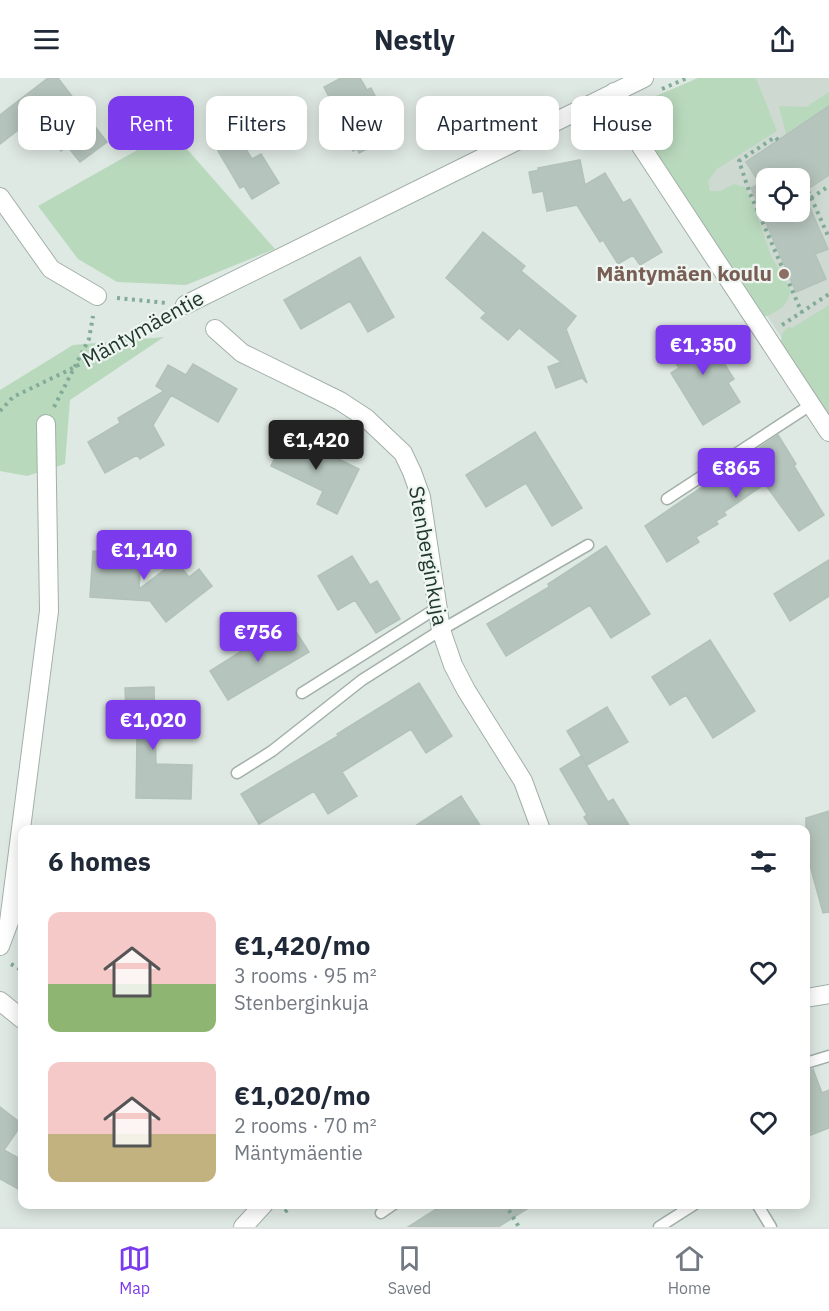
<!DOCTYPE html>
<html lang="en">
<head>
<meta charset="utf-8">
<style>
  :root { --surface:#fff; --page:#f6f6f7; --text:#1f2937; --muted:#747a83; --line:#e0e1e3; --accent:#7c3aed }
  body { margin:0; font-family:"IBM Plex Sans",sans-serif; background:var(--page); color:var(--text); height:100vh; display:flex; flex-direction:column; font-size:22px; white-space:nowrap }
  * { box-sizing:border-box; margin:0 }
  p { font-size:20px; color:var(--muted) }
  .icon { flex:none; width:33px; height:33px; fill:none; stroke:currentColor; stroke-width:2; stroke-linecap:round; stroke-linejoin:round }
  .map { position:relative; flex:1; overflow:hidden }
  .panel { position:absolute; left:18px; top:747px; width:792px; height:384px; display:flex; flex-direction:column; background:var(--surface); border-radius:12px; box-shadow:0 3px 15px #0003 }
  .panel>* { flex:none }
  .guide { position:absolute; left:18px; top:18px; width:794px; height:54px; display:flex; gap:12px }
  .fabs { position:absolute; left:756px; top:90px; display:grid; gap:12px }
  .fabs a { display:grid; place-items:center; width:54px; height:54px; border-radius:12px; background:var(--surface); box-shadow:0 3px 15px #0003; font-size:30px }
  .price { position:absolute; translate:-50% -51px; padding:0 14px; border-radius:6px; background:var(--accent); color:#fff; font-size:20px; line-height:39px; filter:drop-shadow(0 2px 3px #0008) }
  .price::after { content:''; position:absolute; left:50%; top:36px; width:18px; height:14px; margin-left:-9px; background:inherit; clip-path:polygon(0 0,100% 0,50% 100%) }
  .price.active { background:#222; color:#fff }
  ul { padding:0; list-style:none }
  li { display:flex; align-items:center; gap:18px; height:150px; padding:0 30px }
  li span { display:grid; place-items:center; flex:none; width:168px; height:120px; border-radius:12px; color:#555 }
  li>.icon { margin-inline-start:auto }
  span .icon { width:72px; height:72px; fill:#fffc; stroke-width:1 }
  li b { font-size:26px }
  h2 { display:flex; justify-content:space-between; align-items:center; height:72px; padding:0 30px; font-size:26px }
  .pill { padding:0 21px; border-radius:12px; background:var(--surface); box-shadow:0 3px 15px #0003; font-size:21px; line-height:54px }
  .pill.active { background:var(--accent); color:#fff }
  header { display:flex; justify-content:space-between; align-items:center; height:78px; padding:0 30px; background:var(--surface); font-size:27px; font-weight:800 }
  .tabs { display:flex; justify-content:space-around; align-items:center; height:84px; border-top:2px solid var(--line); background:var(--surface); font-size:16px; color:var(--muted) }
  .tabs a { display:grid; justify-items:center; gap:3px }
  .tabs .active { color:var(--accent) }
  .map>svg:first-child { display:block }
  .built { fill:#ced9d2; fill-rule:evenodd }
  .green { fill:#b9d9bd }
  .building { fill:#b5c4bc; stroke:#b2c2b9; stroke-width:1.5; fill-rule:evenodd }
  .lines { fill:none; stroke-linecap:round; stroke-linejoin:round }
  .service-casing { stroke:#a2b0a9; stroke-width:13 }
  .minor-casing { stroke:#a2b0a9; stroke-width:20 }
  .tertiary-casing { stroke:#a2b0a9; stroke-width:20 }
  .path { stroke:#82ab98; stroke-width:4; stroke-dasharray:3 4.5; stroke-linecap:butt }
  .service { stroke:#fff; stroke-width:10 }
  .minor { stroke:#fff; stroke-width:18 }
  .tertiary { stroke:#fff; stroke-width:18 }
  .education-dot { fill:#8d6e63; stroke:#eff6f2; stroke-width:2 }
  .labels { text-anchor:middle; stroke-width:4.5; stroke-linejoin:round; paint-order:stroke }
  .education-label { font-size:21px; font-weight:bold; fill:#785e54; stroke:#eff6f2; text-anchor:end }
  .street-label { font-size:21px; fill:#21382f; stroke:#eff6f2 }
</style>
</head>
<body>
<header><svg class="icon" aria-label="menu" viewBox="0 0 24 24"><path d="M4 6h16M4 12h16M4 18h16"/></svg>Nestly<svg class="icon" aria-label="share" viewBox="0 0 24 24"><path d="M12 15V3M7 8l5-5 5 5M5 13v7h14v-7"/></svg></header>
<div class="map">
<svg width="829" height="1149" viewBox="0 0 829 1149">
  <rect width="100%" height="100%" fill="#dfe9e3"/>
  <path class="built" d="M704,0H829V332L633,34ZM766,100H800V134H766Z"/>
  <path class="green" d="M698,0H756L777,53L717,91L708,103L710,113H720L734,106L745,109L756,134L771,178L791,212C787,229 779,233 764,239L634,40L631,32L637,26Z
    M829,14V28L786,56L779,28L806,29Z
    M171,53L275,171L186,207L117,204L78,181L38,128Z
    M829,227V338L781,266C781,258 782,253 789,249L792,250Z
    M164,259L70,322L65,386L27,398L0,393V312L73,267Z"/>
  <path class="building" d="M48,0H58L107,64L80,84L67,68L61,73L35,39L0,66V37Z
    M341,0H360L367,12L371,10L395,57L359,75L357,71L353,73L347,63L343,65L326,33L334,29L324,9Z
    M829,28V97L803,114L828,171L815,176L826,201L796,214L751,110L760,106L746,84ZM766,100H800V134H766Z
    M239,60L252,81L261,76L279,105L252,121L244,108L240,110L218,73Z
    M580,82L585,107L605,95L623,125L630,121L662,174L640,187L633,177L618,186L603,162L600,164L577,127L547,133L543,113L533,115L529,94L539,92L538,90Z
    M483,154L525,188L521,193L576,238L566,251L587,305L582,300L556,310L548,289L561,284L519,250L508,262L481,240L486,235L446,200Z
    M360,179L394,239L368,254L350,223L301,251L284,222Z
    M701,248L734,301L728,305L740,324L703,347L671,295L679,290L666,270Z
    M193,286L237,311L218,344L171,317L153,347L164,367L140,381L137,377L105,395L88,364L120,345L118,340L164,313L156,308L168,287L186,297Z
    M535,354L582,430L552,448L526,405L486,429L466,397Z
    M287,355L359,391L337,436L317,426L323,413L271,388Z
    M778,357L796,386L794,388L824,437L799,453L765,406L724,434L726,437L716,443L718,446L696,459L699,464L667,484L645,448Z
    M117,463L142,464L139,511L176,483L189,499L199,491L212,508L166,544L150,523L90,519L93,473L116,474Z
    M606,468L650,536L611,560L590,527L506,578L487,546L549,509L548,506Z
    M352,478L370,507L377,503L400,541L376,555L355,522L338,532L318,498Z
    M829,482V518L790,543L774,516Z
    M293,549L309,574L228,622L210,593L256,564L260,570Z
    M710,562L755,633L713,660L686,617L670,627L652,599Z
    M419,605L452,658L426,675L411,651L342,694L357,718L328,736L314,713L259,746L241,716L338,658L337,656Z
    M154,609L156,686L192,687L191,721L136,720L137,660H127L125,610Z
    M607,629L628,664L587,687L567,653Z
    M581,678L608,724L613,721L632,752H592L584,739L587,737L560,691Z
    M461,718L483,752H409Z
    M829,733V834L823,835L806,773V740Z
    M813,991L822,1015L829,1012V1050L806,1059V992Z
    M0,1029L22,1046L4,1072L22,1082V1113L0,1101Z
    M444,1126H535L498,1149H408Z"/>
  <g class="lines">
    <g class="service-casing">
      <path id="service" d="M667,421L812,326
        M302,615L437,530
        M237,695L272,673L362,602L441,552L588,467
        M806,985L829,978
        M757,1126L771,1149
        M381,1135L394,1126
        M659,1149L695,1126"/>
    </g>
    <g class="minor-casing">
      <path id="minor" d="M614,14L627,47L829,354
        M0,119L51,191L97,218
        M185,227L644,0
        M215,251L242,275L340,323L366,340L403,375L412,394L421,419L441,552L453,587L466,612L523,703L541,752
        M0,868L9,844L49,533L46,346
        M0,923L22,941"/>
    </g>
    <g class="tertiary-casing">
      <path id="tertiary" d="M806,920L829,916
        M243,1149L264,1126"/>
    </g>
    <path class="path" d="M662,11L687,0
      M778,62L775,59L739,83L749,113L802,235
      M802,99L829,160
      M811,120L829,108
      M117,220L166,225
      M782,247L829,216
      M54,329L89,261L93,238
      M0,333L13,319L73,290L168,237
      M11,886L21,892L22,912
      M505,1126L519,1149
      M285,1134L293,1126"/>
    <use href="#service" class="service"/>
    <use href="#minor" class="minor"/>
    <use href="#tertiary" class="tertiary"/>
  </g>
  <circle class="education-dot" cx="784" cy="196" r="6"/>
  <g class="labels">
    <g class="education-label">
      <text x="772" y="203">Mäntymäen koulu</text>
    </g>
    <g class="street-label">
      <text transform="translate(143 251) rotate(-29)" y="7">Mäntymäentie</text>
      <text transform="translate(428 478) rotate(80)" y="7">Stenberginkuja</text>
    </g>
  </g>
</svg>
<div class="fabs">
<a><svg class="icon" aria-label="locate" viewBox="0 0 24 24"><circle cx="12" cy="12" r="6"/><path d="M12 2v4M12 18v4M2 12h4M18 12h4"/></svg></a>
</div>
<b class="price" style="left:703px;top:298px">€1,350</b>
<b class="price active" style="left:316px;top:393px">€1,420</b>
<b class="price" style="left:736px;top:421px">€865</b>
<b class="price" style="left:144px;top:503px">€1,140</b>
<b class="price" style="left:258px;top:585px">€756</b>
<b class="price" style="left:153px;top:673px">€1,020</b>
<div class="guide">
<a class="pill">Buy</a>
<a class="pill active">Rent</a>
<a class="pill">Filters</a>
<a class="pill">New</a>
<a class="pill">Apartment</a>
<a class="pill">House</a>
</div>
<section class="panel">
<h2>6 homes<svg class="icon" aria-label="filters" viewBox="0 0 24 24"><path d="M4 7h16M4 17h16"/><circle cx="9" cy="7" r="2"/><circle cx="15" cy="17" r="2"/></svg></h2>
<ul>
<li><span style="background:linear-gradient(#f6c9c9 60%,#8fb573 0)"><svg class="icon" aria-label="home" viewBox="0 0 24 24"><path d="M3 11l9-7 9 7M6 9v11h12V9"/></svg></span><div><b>€1,420/mo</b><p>3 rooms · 95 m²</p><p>Stenberginkuja</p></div><svg class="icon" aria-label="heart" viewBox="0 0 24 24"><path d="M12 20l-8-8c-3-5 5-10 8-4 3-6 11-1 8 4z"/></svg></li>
<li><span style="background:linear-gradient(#f6c9c9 60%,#c2b280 0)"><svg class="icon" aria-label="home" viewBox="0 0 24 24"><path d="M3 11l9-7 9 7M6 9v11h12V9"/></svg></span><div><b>€1,020/mo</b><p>2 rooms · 70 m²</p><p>Mäntymäentie</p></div><svg class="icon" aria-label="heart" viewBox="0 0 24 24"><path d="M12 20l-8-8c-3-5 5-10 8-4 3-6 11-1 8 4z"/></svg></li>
</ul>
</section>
</div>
<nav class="tabs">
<a class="active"><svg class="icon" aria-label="map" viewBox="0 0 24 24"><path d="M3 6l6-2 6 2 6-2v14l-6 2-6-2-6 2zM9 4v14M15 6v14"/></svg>Map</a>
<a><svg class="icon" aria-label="saved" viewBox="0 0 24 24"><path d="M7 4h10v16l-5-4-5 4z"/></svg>Saved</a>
<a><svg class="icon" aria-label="home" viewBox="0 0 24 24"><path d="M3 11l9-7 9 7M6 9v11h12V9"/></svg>Home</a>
</nav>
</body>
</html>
